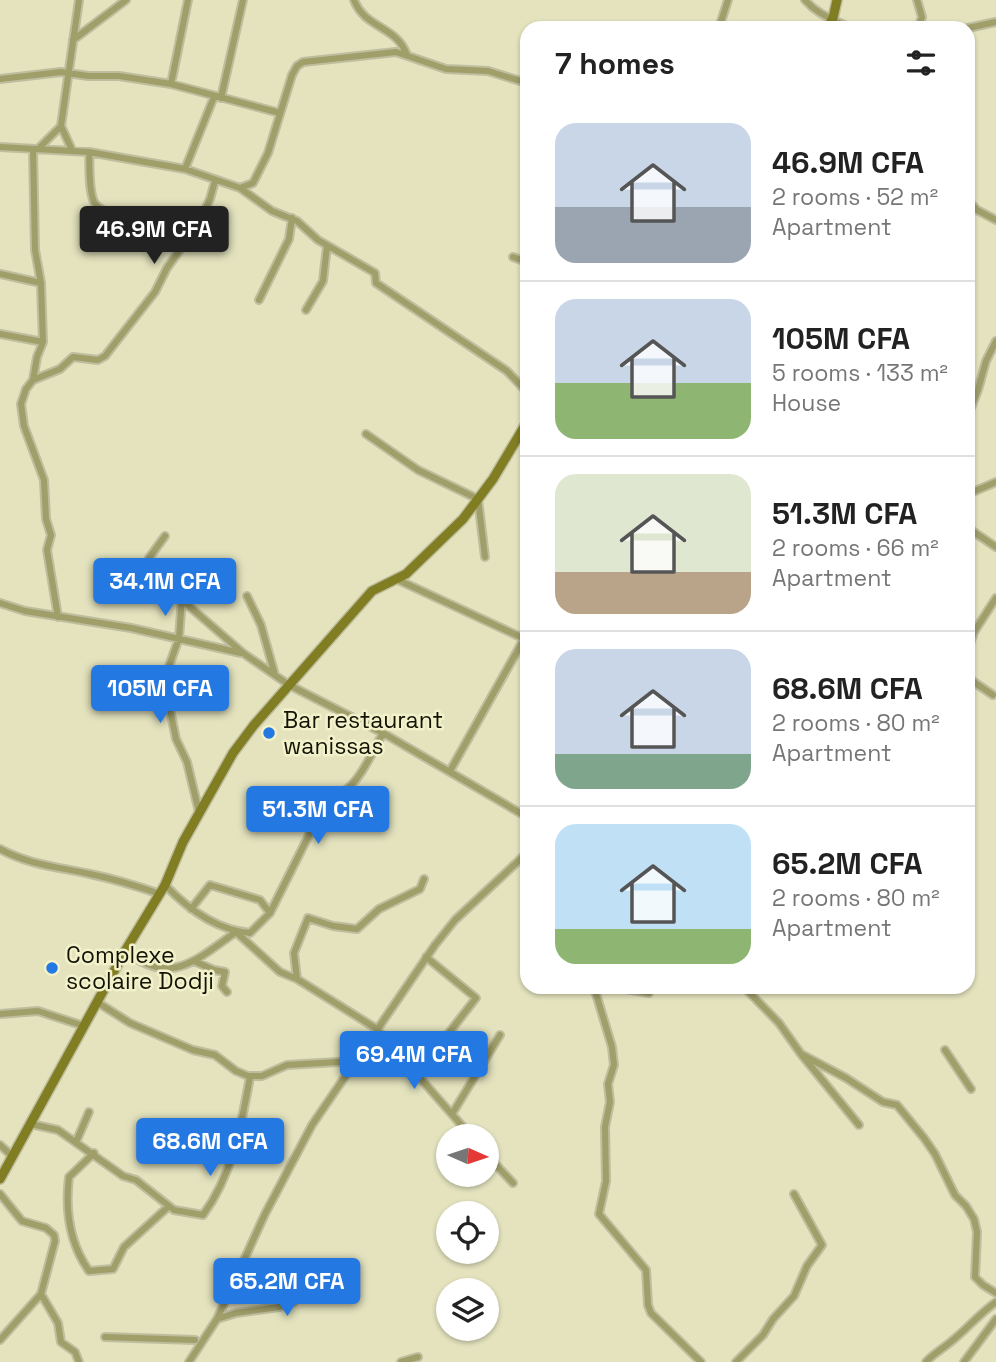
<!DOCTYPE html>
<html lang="en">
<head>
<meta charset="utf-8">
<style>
  :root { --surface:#fff; --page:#f6f6f6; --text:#222; --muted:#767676; --line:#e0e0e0; --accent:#2378e2 }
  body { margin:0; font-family:"Space Grotesk",sans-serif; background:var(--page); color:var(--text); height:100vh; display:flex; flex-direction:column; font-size:26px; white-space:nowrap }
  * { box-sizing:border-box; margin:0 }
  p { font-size:23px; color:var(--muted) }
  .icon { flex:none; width:38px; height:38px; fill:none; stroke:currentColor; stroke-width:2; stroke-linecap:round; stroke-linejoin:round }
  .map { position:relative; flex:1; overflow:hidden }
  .side { position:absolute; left:520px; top:21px; width:455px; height:973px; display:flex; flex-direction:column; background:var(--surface); border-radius:21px; box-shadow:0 2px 5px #0004 }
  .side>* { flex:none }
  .needle { width:46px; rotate:93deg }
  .controls { position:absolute; left:436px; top:1124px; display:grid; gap:14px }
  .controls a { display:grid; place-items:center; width:63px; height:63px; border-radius:50%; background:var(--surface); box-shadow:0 2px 5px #0004; font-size:35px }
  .price { position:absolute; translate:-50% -60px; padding:0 16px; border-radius:7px; background:var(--accent); color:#fff; font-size:23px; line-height:46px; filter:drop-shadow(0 2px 4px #0008) }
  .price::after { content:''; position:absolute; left:50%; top:42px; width:21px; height:16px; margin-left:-10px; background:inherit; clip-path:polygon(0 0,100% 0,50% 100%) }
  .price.on { background:#222; color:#fff }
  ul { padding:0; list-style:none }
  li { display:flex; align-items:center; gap:21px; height:175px; padding:0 35px }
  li+li { border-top:2px solid var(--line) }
  li span { display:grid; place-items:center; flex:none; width:196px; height:140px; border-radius:21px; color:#555 }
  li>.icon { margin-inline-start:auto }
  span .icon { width:84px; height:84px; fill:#fffc; stroke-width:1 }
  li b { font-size:30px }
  h2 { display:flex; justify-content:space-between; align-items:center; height:84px; padding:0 35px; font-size:30px }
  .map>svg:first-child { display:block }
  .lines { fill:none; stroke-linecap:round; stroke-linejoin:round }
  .street-casing { stroke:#bebd9d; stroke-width:10 }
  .secondary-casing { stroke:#bebd9d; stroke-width:12 }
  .street { stroke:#a09e69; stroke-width:6 }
  .secondary { stroke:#817d22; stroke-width:9 }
  .poi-dot { fill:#2378e2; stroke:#f1f1ca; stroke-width:2.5 }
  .labels { text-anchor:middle; stroke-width:5; stroke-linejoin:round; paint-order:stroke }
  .poi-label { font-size:23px; fill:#131205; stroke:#f1f1ca; text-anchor:start }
</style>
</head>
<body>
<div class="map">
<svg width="996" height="1362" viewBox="0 0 996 1362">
  <rect width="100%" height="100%" fill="#e4e3be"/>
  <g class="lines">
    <g class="street-casing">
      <path id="street" d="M354,0C365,29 396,25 407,55
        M805,0C818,15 833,19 850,28
        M917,0L922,17L918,28
        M719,28L728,0
        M968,28L996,22
        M73,40L126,0
        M0,79L61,72L88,76H119L171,84L280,113
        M171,84L188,0
        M221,98L243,0
        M61,126L72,150
        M0,147L89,152L185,169L240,188L272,211L297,221L318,240L375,273L376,283L507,371L527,392
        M33,149L35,250L41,283
        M38,149L61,126L79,0
        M89,152C90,166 88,188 94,202C102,218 165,232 184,244
        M185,169L214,97
        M240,188L253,183L268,153L292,75L297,66L303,62L396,52L446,69L488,71L527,83
        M968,200L977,210L996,220
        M513,257L527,262
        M0,274L41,283L43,342L37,357L33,380
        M259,300L289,239L292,218
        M306,310L323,281L327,246
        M0,334L43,342
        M968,415L978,390L986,361L996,341
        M366,434L418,470L478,499L485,557
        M968,494L996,482
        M968,528L996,547
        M165,536L149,558L152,574L243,653L289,685L383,733L527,817
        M396,579L527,640
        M247,596L261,625L275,675
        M0,603L25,611L131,628L241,653
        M58,617L47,550L51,535L46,519L44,480L24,426L21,404L26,389L33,380L60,369L73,357L98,360L105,356L155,292L167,268L199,223L210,199L215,181
        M968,649L974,632L996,598
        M968,678L993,695
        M450,771L524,639
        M199,812L187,762L176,739L165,685L168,669L179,638L183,584L189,574L197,568L203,569
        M0,849C29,865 59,867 90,874C114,879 137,886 160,894
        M165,885C188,909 216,930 250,933L270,913L309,835L316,815L315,797C323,795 334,796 342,792C359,784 374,749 383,733
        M191,909L210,885L260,900L270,913
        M237,933L280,972L297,979L377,1029L471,1136
        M125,951C171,987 196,960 236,932
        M194,961L214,970L225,972L222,986L227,992
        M297,979L294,953L308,918L333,926L357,929L379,909L420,889L424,879
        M594,987L612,1047L614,1065L608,1084L610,1102L605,1127L606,1181L599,1214L646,1270L648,1305L651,1313L701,1362
        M615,987L649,993
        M744,987L779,1023L801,1054L859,1125
        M97,1002L130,1023L193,1050L215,1055L236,1071L248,1076H262L287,1065L355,1061
        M0,1014L38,1011L84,1026
        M945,1050L971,1089
        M801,1054L846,1078L883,1102L897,1105L924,1138L935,1154L955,1195L966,1206L974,1219L977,1232L975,1277L983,1285L996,1293
        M417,1074L476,998L426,957
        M452,1114L500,1035
        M31,1124L58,1130L123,1176L136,1180L174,1210L203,1215C233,1174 241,1126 250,1077
        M76,1142L89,1112
        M0,1145L12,1156
        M94,1153L69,1177C65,1210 70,1244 89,1271L113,1269L124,1247L169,1206
        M486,1154L513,1183
        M0,1194L22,1221L46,1228L54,1235L55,1241L41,1294L58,1323L61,1342L75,1352L79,1362
        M217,1319L236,1313L279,1307L293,1302L309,1289L326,1266
        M105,1337L195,1340
        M0,1340L41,1294
        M189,1362L217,1319L265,1214L312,1125L435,945L455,920L527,853
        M401,1362L418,1357
        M736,1362L763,1335L773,1319L794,1296L807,1266L822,1245L794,1194
        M926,1362C934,1353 944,1348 953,1340C968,1328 980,1313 996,1302
        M964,1362L996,1319"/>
    </g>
    <g class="secondary-casing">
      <path id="secondary" d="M827,28L833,18L837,0
        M0,1179L125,951L165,885L183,842L233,753L254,725L372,591L406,574L463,519L493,479L527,422"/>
    </g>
    <use href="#street" class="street"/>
    <use href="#secondary" class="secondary"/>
  </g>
  <g class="poi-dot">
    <circle cx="269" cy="733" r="7"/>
    <circle cx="52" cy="968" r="7"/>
  </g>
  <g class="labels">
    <g class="poi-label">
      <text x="283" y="728">Bar restaurant<tspan x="283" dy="26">wanissas</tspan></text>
      <text x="66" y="963">Complexe<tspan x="66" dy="26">scolaire Dodji</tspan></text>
    </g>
  </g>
</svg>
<div class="controls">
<a><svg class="needle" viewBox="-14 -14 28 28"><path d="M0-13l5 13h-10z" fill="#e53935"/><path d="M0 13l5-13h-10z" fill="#767676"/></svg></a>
<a><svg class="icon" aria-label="locate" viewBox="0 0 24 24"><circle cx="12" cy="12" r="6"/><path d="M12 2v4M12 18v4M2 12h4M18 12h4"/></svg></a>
<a><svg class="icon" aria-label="layers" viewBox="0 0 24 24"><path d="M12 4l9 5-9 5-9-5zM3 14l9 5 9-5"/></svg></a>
</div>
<b class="price on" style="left:154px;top:266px">46.9M CFA</b>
<b class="price" style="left:165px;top:618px">34.1M CFA</b>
<b class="price" style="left:160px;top:725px">105M CFA</b>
<b class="price" style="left:318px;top:846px">51.3M CFA</b>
<b class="price" style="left:414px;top:1091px">69.4M CFA</b>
<b class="price" style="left:210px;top:1178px">68.6M CFA</b>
<b class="price" style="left:287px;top:1318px">65.2M CFA</b>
<section class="side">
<h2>7 homes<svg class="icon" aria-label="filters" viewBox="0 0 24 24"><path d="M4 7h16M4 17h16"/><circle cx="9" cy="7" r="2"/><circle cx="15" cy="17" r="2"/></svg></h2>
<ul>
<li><span style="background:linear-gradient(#c9d6e8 60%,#9aa5b1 0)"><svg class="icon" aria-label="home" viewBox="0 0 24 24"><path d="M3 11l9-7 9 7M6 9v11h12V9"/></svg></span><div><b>46.9M CFA</b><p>2 rooms · 52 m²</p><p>Apartment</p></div></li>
<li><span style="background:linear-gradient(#c9d6e8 60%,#8fb573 0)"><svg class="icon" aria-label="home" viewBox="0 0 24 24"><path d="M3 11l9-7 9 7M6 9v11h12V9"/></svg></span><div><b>105M CFA</b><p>5 rooms · 133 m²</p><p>House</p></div></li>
<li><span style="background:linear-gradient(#dfe7d0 70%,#b9a48a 0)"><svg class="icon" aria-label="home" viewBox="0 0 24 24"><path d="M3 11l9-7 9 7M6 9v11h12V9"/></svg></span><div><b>51.3M CFA</b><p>2 rooms · 66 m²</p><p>Apartment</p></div></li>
<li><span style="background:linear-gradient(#c9d6e8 75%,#7fa58c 0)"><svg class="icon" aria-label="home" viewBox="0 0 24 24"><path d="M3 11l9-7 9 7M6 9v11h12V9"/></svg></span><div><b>68.6M CFA</b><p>2 rooms · 80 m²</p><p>Apartment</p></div></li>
<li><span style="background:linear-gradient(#bfe0f5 75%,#8fb573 0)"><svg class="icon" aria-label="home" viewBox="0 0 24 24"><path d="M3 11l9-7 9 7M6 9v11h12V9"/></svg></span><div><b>65.2M CFA</b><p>2 rooms · 80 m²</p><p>Apartment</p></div></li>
</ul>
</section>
</div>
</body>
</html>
